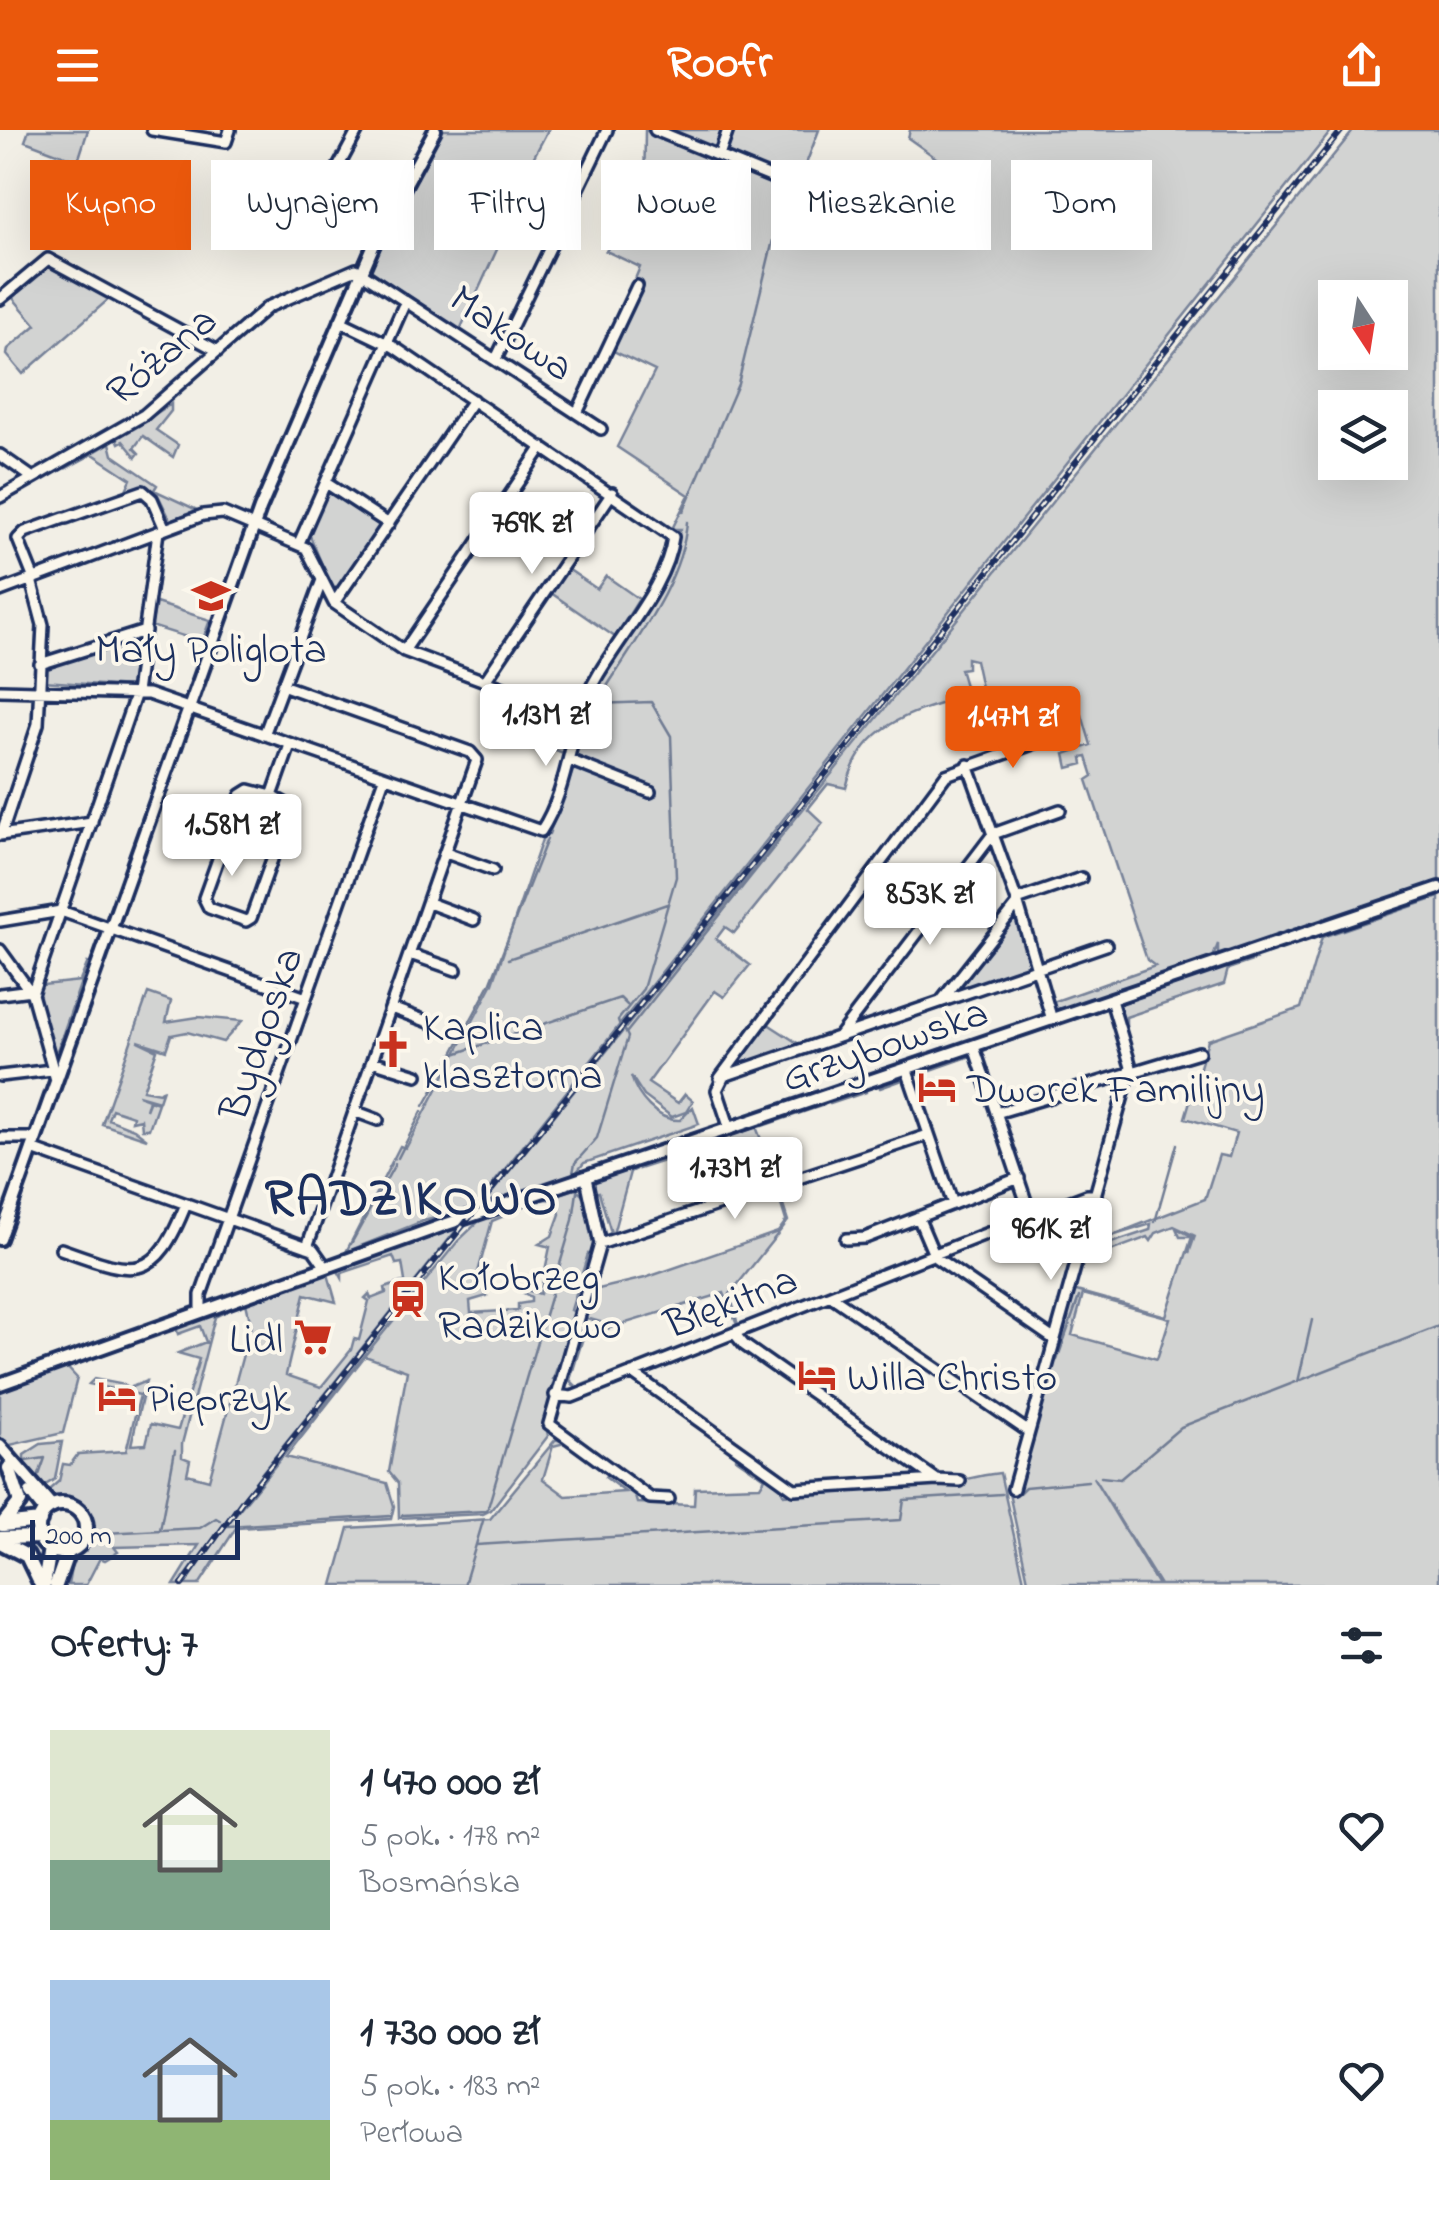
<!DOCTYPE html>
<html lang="pl">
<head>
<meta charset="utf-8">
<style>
  :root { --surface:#fff; --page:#f6f6f7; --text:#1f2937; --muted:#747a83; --accent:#ea580c }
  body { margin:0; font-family:"Indie Flower",sans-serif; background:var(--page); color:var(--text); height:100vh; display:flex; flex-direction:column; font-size:38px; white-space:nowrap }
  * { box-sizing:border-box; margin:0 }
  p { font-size:32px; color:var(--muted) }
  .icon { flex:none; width:55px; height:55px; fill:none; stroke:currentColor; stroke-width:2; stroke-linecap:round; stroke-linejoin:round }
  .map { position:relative; height:1455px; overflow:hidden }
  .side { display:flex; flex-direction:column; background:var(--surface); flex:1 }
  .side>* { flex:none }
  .top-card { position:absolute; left:30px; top:30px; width:1380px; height:90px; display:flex; gap:20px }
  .needle { width:65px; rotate:168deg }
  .tools { position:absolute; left:1318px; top:150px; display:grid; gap:20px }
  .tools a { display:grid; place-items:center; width:90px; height:90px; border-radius:0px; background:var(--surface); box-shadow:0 10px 40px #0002; font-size:50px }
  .scale { position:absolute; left:30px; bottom:25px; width:210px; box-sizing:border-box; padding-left:10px; border:5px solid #1b2f5e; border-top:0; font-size:28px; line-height:35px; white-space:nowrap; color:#1b2f5e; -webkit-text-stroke:8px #fbf7ec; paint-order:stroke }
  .price { position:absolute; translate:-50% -85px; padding:0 22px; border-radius:10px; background:#fff; color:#222; font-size:32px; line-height:65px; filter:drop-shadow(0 2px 5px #0008) }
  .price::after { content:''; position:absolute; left:50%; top:60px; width:30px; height:22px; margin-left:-15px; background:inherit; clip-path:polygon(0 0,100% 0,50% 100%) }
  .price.current { background:var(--accent); color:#fff }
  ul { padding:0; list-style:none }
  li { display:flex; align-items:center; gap:30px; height:250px; padding:0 50px }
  li span { display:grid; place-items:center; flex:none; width:280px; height:200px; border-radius:0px; color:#555 }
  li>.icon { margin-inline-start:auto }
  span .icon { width:120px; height:120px; fill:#fffc; stroke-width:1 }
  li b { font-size:42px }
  h2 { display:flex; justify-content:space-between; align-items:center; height:120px; padding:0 50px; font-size:42px }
  .tag { padding:0 35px; border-radius:0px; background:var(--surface); box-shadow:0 10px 40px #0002; font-size:35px; line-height:90px }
  .tag.current { background:var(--accent); color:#fff }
  header { display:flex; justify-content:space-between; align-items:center; height:130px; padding:0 50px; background:var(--accent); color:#fff; font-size:45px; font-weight:700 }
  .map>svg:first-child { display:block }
  .green { fill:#d2d3d2; stroke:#768198; stroke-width:2.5; fill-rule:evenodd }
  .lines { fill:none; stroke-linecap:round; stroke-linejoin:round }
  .stream { stroke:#707b93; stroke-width:2.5 }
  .minor-casing { stroke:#1b2f5e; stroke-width:16 }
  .tertiary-casing { stroke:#1b2f5e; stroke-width:18 }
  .primary-casing { stroke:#1b2f5e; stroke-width:20 }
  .minor { stroke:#fbf7ec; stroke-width:9 }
  .tertiary { stroke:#fbf7ec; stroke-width:10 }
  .primary { stroke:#fbf7ec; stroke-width:12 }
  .rail-casing { stroke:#1b2f5e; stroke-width:6 }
  .rail { stroke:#fbf7ec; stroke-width:2.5; stroke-dasharray:8; stroke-linecap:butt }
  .labels { text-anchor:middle; stroke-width:8; stroke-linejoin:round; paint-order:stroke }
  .street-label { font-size:42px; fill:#1b2f5e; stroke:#fbf7ec }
  .poi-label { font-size:42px; fill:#1b2f5e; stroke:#fbf7ec; text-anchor:start }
  .district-label { font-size:52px; font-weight:bold; letter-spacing:2.5px; fill:#1b2f5e; stroke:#fbf7ec }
</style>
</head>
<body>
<header><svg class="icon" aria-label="menu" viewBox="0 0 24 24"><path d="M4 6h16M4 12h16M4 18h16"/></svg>Roofr<svg class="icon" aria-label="share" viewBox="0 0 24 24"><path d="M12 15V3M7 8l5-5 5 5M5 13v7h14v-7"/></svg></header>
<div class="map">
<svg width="1439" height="1455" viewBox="0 0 1439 1455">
  <rect width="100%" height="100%" fill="#f2efe6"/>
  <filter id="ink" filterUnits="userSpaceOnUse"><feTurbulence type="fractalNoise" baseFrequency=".01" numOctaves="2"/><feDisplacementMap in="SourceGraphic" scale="20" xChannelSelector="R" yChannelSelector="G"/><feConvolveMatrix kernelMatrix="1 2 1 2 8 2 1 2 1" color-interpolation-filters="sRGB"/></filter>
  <g filter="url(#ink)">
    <path class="green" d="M29,0H88L78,31L25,11Z
      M442,0H548L510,72L517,76L460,200L369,139Z
      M645,0L850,84L876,51L872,61L940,88L967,50L908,8L910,0H1332L473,1079L423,1091L346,1122L400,1016L406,1018L493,853L590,569L681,399H672L689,365L617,317L655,241L609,219L640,156L635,149L640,137L606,121L644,71Z
      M665,0H819L798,55Z
      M1354,0H1439V755L1218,828V814L1211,833L1056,883L1050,873L1155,836L1147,830L1087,650L1093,646L1087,627L1082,628L1083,634L1068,638L1065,624L1091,615L1082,585L997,558L982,562L975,530L967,528V538L960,539L968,566C911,582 861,594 846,658L828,654L808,679L823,693L734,803L725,797L716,809L750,835L724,867L715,861L648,953L678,973L685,964L693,971L686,982L672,987L644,966L631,946C637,967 657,991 680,990L693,977L699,994L584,1033L575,1044L481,1076ZM1335,168H1390V222H1335ZM1335,278H1390V332H1335Z
      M47,136L109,169L23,244L7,225L8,219L36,195L12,167L0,176Z
      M171,274V281L156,300L178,315L173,327L143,306L134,318L139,323L136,327L123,311L119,313L117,308Z
      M110,313L113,325L157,355L154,360L197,380L165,392L169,387L157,363L138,357L126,360L131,349L93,324L65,339Z
      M327,358L383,395L340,457L333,461L308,401Z
      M565,437L597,459L606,446L639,469L615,507L551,463L545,466Z
      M156,473L210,490L202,512L151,496Z
      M140,505L135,554L130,557L43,551L46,536Z
      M501,562L574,589L569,614L561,615L568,618L569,625L493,598L505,565Z
      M1439,767V1455H1160L1093,1347L1158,1455H1029L1007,1354L1009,1361H1016L1073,1160L1166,1186L1192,1107H1180L1176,1098L1193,1107L1189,1123L1195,1106L1174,1096L1156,1103L1151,1111L1148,1107L1105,1123L1106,1128L1096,1118L1150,1100L1151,1094L1099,1110L1088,1107L1091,1099L1095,1100L1094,1107H1108L1205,1069L1219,1025L1229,1027L1236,1003L1185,988L1208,910L1301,878L1322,807ZM1083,1164L1170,1188L1157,1229L1072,1205Z
      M1016,782L1033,838L960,862L957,856Z
      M1250,826L1255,830L1228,839L1224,854L1126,887V893L1118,881L1123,870Z
      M88,832L53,932L37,868L40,846L43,855L80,851Z
      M148,863L171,871L166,892L198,887L242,891L223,912L187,902L171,905L166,920L138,911L157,920L143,960L159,963L163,959L159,971L138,965L149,969L146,980L150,970L158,973L149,999H142L141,989L132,991L133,986L112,979L108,989L134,999L147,1009L102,994Z
      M765,892L802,916L734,940L732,938Z
      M755,994L762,1012L673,1042L676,1027L639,1039L640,1033Z
      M629,1037L634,1040L630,1042L613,1104L683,1081L684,1085L612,1106L599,1062L593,1063L592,1057L598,1047Z
      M575,1059C596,1069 598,1100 594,1125L588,1124L571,1180L577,1183L553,1249L556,1250L545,1289L548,1306L491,1380L483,1384L399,1388L398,1353L389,1342L407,1241L365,1226L286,1327L387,1353L394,1376L391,1389L236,1398L199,1455H185L225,1397L458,1111L480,1090L521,1079L492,1091L477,1146L483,1148L487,1166L470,1171L471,1183L518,1180V1174L531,1172V1167L511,1156L540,1164L550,1117L539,1114L552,1106L560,1084L556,1070L544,1069Z
      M778,1060L788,1091L730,1164L739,1199L730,1198L737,1195L724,1163L600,1201L586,1198L570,1250L577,1257L602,1247V1251L578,1261L568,1248L584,1194L599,1197L600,1192L586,1188L594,1160L645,1148L778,1102L786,1091L779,1068L771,1069L770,1063Z
      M462,1093L261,1344L179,1455H174L199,1415L114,1417L118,1422L105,1430L100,1428L86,1455H68L71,1438L64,1436L88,1411L90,1390L75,1372L43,1365L59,1351L63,1334L70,1335L78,1324L126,1321L140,1265L89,1254L94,1249L125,1255L127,1259L146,1251L131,1315L146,1314L151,1294L178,1300L199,1229L178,1223L206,1212L200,1196L178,1204L176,1197L235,1177L215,1187L182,1314V1327L190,1330L187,1344L209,1350L251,1195L246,1173L328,1144L336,1172L305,1164L286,1245L321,1257L351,1220L354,1209L359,1210L369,1171L365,1168L369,1164L371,1169L386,1163L385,1158L405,1151L402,1133L396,1134L393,1126L342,1143V1148L338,1141Z
      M64,1234L77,1248L63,1303L6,1316L0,1312V1260Z
      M556,1309L565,1313L553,1316L543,1349L566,1366L625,1362L605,1347L608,1343L633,1360L637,1373L694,1375L695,1358L760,1356L765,1348L736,1328L737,1323L778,1352L784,1365L926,1352L927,1356C955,1354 971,1346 1000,1343L1025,1455H333L349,1398L490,1389Z
      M62,1312L55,1349L39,1359L24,1337V1325L41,1314Z"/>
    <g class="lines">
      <path class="stream" d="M683,382L738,254L775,102L793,59
        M562,669L574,638
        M549,704L559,676
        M1428,768L1439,764
        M1338,799L1423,770
        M1286,817L1331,801
        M1266,823L1281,818
        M1220,826L1261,813
        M508,829L667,774
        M1126,858L1211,829
        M1121,873L1253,828
        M1057,881L1120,860
        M1072,890L1105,879
        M1018,894L1041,886
        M620,896L618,890L643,859L676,747L671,606L651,572L596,574C628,520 682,456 687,392
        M1011,896L1014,895
        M1044,899L1065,892
        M627,902L779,711
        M959,914L1005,898
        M983,921L1038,901
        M452,925L491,852L547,709
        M926,925L954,916
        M901,934L918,928
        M914,946L968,927
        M862,947L891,937
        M439,948L452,925L620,868L627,875
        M880,958L905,949
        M825,960L856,949
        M806,966L820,962
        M830,974L866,962
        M424,976L436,955
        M778,976L781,975
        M756,983L774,977
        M742,988L751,985
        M762,996L824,975
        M398,1028L422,981
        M639,1036L753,998
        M587,1039L721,995
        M573,1043L575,1033L597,1008L628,907L624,899
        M602,1049L632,1038
        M1155,1092L1177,1014
        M351,1114L395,1034
        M1057,1230L1079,1167
        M1298,1252L1312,1190
        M25,1331L45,1328L39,1345
        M1101,1347L1120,1349L1181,1297L1439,1196
        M1019,1363L1025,1357L1088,1351
        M402,1385L487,1381L573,1090L577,1062
        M228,1396L391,1386
        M160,1400L175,1320
        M105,1403L200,1398L216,1388L221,1391
        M476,1415L901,1390L904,1370L1002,1364
        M464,1455L483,1391"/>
      <g class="minor-casing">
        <path id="minor" d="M152,0L226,12L230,0
          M655,0L849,79
          M719,26L728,0
          M327,58L358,0
          M0,169L48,129L218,221
          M496,229L607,0
          M577,283L637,156
          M0,325L33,348
          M326,353L389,394
          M0,367L144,285L268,177L356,139L601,299
          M66,388L143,361L152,369L165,399
          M299,413L403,177
          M34,449L18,409L25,402L64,388
          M0,461L203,385L223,383L306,418L334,473L404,521L579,586
          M334,473L473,270
          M404,521L542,317
          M40,534L145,501
          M485,551L612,363
          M282,555L470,622L477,630L307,1117
          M0,560L148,564L541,701C564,666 568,623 580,584C598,525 665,468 673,407L394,217L340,191
          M264,605L322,450
          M569,630L650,662
          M968,635L1018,774L1052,890
          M272,666L286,674L289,682L251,788L246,791L209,778L204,768L241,665L249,660L272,666L290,615
          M0,705L92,692
          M1,705L38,594L43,495L31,450
          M446,723L493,740
          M1017,770L1081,748
          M429,773L474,790
          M0,791L61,781L306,868
          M0,820L32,864L56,950
          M410,824L456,840
          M0,864L31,860
          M32,864L136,563L158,402
          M942,870L1018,774
          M391,878L429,892
          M839,906L993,704L1060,680
          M974,917L1031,1086
          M372,931L417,945
          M907,940L953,1074
          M0,946L52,940
          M720,948L946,645L1041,611
          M354,981L378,990
          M996,983L1199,922
          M730,999L717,960L724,946L1106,815
          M0,1008H36
          M32,1019L313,1119L325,1136
          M586,1048L600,1114L549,1294L650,1368L669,1369
          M918,1087L935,1127L1055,1210
          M846,1109L865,1108L1019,1048
          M600,1114L928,1005
          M61,1119C134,1145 154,1155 186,1074
          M831,1166L1029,1302
          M201,1179V1165L384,648
          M735,1204L744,1215L937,1350L960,1351
          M632,1243L794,1359L937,1350
          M555,1265L572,1267L1031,1086L1087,1065H1096
          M1013,1359L1131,937L1111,870"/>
      </g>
      <g class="tertiary-casing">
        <path id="tertiary" d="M0,1109L260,379L378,105L435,0
          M0,1254L444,1095L1439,758
          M0,1316L53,1377
          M30,1363L45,1382"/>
      </g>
      <g class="primary-casing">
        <path id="primary" d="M38 1398a24 24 0 1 1 48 0a24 24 0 1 1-48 0Z
          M2,1395L20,1372L9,1338
          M3,1395L40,1391
          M0,1408L40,1407
          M0,1412L27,1426L41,1455
          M44,1455L50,1418
          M56,1455L68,1421"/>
      </g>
      <use href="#minor" class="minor"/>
      <use href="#tertiary" class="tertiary"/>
      <use href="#primary" class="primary"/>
      <g class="rail-casing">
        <path id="rail" d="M182,1455L243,1370L1342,0"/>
      </g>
      <use href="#rail" class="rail"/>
    </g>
  </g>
  <defs>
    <g id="school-bare" transform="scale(3)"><path d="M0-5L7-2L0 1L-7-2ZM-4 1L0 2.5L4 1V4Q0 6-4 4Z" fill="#c8321e" stroke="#fbf7ec" stroke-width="2.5" paint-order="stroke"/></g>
    <g id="church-bare" transform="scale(3)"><path d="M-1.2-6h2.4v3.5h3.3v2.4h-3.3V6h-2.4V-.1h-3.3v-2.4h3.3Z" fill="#c8321e" stroke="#fbf7ec" stroke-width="2.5" paint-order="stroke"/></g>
    <g id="hotel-bare" transform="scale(3)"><path d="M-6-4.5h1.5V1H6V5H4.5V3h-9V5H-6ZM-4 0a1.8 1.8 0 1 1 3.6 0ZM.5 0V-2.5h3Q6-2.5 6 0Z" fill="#c8321e" stroke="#fbf7ec" stroke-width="2.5" paint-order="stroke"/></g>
    <g id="station-bare" transform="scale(3)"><path d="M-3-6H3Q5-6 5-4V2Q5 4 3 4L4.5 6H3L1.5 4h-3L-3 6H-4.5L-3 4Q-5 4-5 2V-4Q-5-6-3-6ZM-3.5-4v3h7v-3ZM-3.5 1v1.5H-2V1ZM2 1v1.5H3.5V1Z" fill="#c8321e" stroke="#fbf7ec" stroke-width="2.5" paint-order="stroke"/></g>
    <g id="supermarket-bare" transform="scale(3)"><path d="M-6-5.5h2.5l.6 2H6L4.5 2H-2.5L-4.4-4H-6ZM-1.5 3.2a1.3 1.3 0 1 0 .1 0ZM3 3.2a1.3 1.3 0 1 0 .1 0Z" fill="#c8321e" stroke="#fbf7ec" stroke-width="2.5" paint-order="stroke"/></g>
  </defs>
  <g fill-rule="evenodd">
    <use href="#school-bare" x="211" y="466"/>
    <use href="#church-bare" x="393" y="919"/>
    <use href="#hotel-bare" x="937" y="957"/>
    <use href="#station-bare" x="408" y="1169"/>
    <use href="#supermarket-bare" x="313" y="1207"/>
    <use href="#hotel-bare" x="817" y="1245"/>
    <use href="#hotel-bare" x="117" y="1266"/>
  </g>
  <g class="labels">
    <g class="street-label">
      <text transform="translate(513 201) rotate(34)" y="15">Makowa</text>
      <text transform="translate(160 224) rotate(-40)" y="15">Różana</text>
      <text transform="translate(259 903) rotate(-71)" y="15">Bydgoska</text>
      <text transform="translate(884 913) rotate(-19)" y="15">Grzybowska</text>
      <text transform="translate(730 1170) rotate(-21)" y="15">Błękitna</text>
    </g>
    <g class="poi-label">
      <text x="211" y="532" text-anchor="middle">Mały Poliglota</text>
      <text x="423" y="910">Kaplica<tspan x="423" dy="48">klasztorna</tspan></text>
      <text x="967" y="972">Dworek Familijny</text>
      <text x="438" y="1160">Kołobrzeg<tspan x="438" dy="48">Radzikowo</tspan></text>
      <text x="283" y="1222" text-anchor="end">Lidl</text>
      <text x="847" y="1260">Willa Christo</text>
      <text x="147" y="1281">Pieprzyk</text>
    </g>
    <g class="district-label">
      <text x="412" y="1084">RADZIKOWO</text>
    </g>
  </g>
</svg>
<div class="tools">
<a><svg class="needle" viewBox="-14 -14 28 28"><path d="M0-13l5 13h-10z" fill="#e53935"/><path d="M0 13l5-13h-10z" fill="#747a83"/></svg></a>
<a><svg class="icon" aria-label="layers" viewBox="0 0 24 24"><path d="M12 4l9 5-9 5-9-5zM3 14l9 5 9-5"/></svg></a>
</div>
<div class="scale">200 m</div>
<b class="price" style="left:532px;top:447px">769K zł</b>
<b class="price" style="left:546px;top:639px">1.13M zł</b>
<b class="price current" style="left:1013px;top:641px">1.47M zł</b>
<b class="price" style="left:232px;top:749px">1.58M zł</b>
<b class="price" style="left:930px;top:818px">853K zł</b>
<b class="price" style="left:735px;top:1092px">1.73M zł</b>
<b class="price" style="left:1051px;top:1153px">961K zł</b>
<div class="top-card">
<a class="tag current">Kupno</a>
<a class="tag">Wynajem</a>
<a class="tag">Filtry</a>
<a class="tag">Nowe</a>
<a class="tag">Mieszkanie</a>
<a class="tag">Dom</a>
</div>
</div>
<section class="side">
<h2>Oferty: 7<svg class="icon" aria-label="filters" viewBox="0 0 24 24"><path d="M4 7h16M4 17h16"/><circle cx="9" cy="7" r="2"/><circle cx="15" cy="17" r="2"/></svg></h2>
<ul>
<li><span style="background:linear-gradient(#dfe7d0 65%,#7fa58c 0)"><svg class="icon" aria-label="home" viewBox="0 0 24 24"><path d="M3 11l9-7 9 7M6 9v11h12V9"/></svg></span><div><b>1 470 000 zł</b><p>5 pok. · 178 m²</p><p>Bosmańska</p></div><svg class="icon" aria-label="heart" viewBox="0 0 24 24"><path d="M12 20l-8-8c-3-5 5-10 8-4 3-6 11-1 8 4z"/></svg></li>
<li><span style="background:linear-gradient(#a9c7e8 70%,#8fb573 0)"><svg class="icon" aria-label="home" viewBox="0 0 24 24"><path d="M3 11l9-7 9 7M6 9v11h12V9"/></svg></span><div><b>1 730 000 zł</b><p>5 pok. · 183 m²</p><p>Perłowa</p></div><svg class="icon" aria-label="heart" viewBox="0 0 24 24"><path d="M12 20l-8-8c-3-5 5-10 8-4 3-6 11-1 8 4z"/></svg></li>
</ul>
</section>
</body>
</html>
